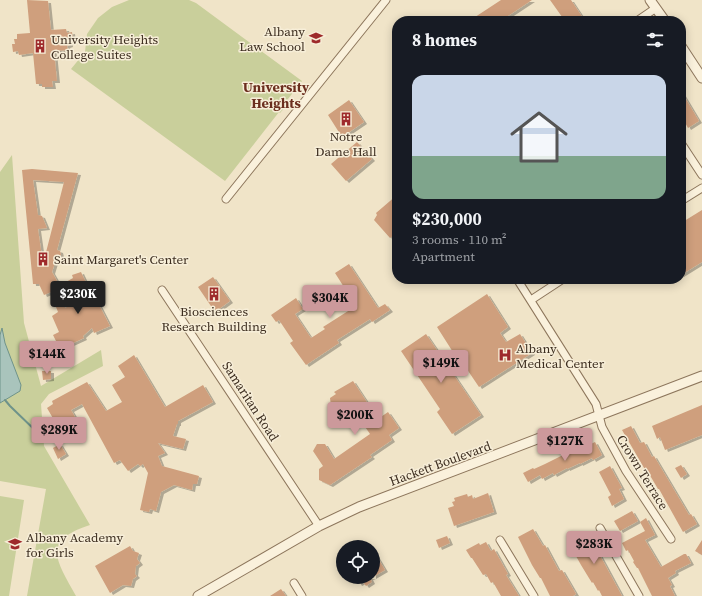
<!DOCTYPE html>
<html lang="en">
<head>
<meta charset="utf-8">
<style>
  :root { --surface:#171b24; --page:#20242c; --text:#f1f3f6; --muted:#9ea1a6; --accent:#cc999b }
  body { margin:0; font-family:"Source Serif 4",serif; background:var(--page); color:var(--text); height:100vh; display:flex; flex-direction:column; font-size:15px; white-space:nowrap }
  * { box-sizing:border-box; margin:0 }
  p { font-size:13px; color:var(--muted) }
  .icon { flex:none; width:22px; height:22px; fill:none; stroke:currentColor; stroke-width:2; stroke-linecap:round; stroke-linejoin:round }
  .map { position:relative; flex:1; overflow:hidden }
  .side { position:absolute; left:392px; top:16px; width:294px; height:268px; display:flex; flex-direction:column; background:var(--surface); border-radius:16px; box-shadow:0 2px 10px #0003 }
  .side>* { flex:none }
  .buttons { position:absolute; left:336px; top:540px; display:grid; gap:8px }
  .buttons a { display:grid; place-items:center; width:44px; height:44px; border-radius:50%; background:var(--surface); box-shadow:0 2px 10px #0003; font-size:20px }
  .price { position:absolute; translate:-50% -34px; padding:0 9px; border-radius:4px; background:var(--accent); color:#111; font-size:13px; line-height:26px; filter:drop-shadow(0 1px 2px #0008) }
  .price::after { content:''; position:absolute; left:50%; top:24px; width:12px; height:9px; margin-left:-6px; background:inherit; clip-path:polygon(0 0,100% 0,50% 100%) }
  .price.active { background:#222; color:#fff }
  ul { padding:0; list-style:none }
  li { display:grid; align-content:center; gap:8px; height:212px; padding:0 20px }
  li span { display:grid; place-items:center; height:124px; border-radius:12px; color:#555 }
  li>.icon { margin-inline-start:auto }
  span .icon { width:72px; height:72px; fill:#fffc; stroke-width:1 }
  li b { font-size:17px }
  h2 { display:flex; justify-content:space-between; align-items:center; height:48px; padding:0 20px; font-size:17px }
  .map>svg:first-child { display:block }
  .green { fill:#c9cf9b }
  .water { fill:#a9c4bc; stroke:#6f938a }
  .lines { fill:none; stroke-linecap:round; stroke-linejoin:round }
  .stream { stroke:#6f938a; stroke-width:2 }
  .building { fill:#cf9f7d; fill-rule:evenodd; filter:url(#shadow) }
  .minor-casing { stroke:#8d765c; stroke-width:9 }
  .tertiary-casing { stroke:#8d765c; stroke-width:11 }
  .minor { stroke:#faf1dc; stroke-width:7 }
  .tertiary { stroke:#faf1dc; stroke-width:9 }
  .labels { text-anchor:middle; stroke-width:3; stroke-linejoin:round; paint-order:stroke }
  .poi-label { font-size:13px; fill:#3d2e20; stroke:#f7eed8; text-anchor:start }
  .street-label { font-size:13px; fill:#3d2e20; stroke:#f7eed8 }
  .neighbourhood-label { font-size:14px; font-weight:bold; fill:#6b2e1e; stroke:#f7eed8 }
</style>
</head>
<body>
<div class="map">
<svg width="702" height="596" viewBox="0 0 702 596">
  <defs>
    <filter id="shadow"><feDropShadow dx="3" dy="2" stdDeviation="0" flood-color="#0004"/></filter>
  </defs>
  <rect width="100%" height="100%" fill="#f0e4c8"/>
  <path class="green" d="M129,0H189L196,3L302,81L284,104L286,106L280,113L279,112L225,181L71,69L85,52L87,34L98,18L112,7Z
    M12,155L24,323L41,386L101,350L103,366L49,394L41,404L44,446L90,525C40,541 57,561 76,596H27L46,489L0,481V172Z
    M0,496L24,500L9,596H0Z"/>
  <path class="water" d="M2,328L5,343L21,385L20,391L0,403V335Z"/>
  <g class="lines">
    <path class="stream" d="M5,400L10,406L40,435"/>
  </g>
  <path class="building" d="M27,0L48,1L51,30L66,29L67,33L72,32L73,40L69,41L70,45L67,46L68,50L54,51L57,81H52L53,87H42V84H36L33,53L19,55L18,51L13,52L12,44H15L14,39H17V34L30,33Z
    M501,0H532L500,21H469Z
    M550,0H571L585,21H565Z
    M681,91L699,121L688,128L681,115Z
    M349,100L364,122L342,137L328,115Z
    M357,142L372,159L346,181L331,164Z
    M32,169L78,173L57,250L60,251L61,255L60,259H56L52,272L61,288L44,295L39,284H33L22,170ZM33,180L64,182L43,264L38,229L47,228L42,216L38,215Z
    M397,195V237L394,235L390,238L374,220L377,215L376,213Z
    M702,210V262L681,275V223Z
    M349,264L378,308L385,304L390,310L372,322L370,319L337,340L339,343L306,365L290,343L293,341L279,320L276,322L271,315L296,298L303,309L295,314L311,338L325,329L323,327L356,306L335,273Z
    M81,272L93,298L95,297L110,326L94,333L92,328L83,336L84,338L60,349L53,335L59,332L52,316L58,312L56,307L64,303L65,308L77,302L66,282L73,278L72,275Z
    M213,277L230,301L215,312L198,287Z
    M487,294L508,327L500,333L506,342L520,334L532,353L479,387L460,359L458,360L437,327Z
    M426,334L481,415L452,434L437,412L440,409L401,351Z
    M134,355L165,407L203,385L213,402L178,421V424H177L173,436L186,439L183,449L158,443L165,453L158,456L162,466L199,476L197,484H193L192,490L174,485L161,492L156,511L150,509L149,512L140,510L148,473L143,464L140,466L138,464L128,471L120,460L114,463L82,404L71,410L75,417L64,423L66,428L57,432L51,421L54,420L47,408L53,404L52,401L87,382L106,411L122,402L112,385L125,377L118,366Z
    M42,371H51V379L43,380Z
    M353,381L378,419L388,412L399,428L389,435L392,440L370,455L372,457L330,485L319,480V469L323,466L313,451L317,444H325L334,459L370,434L348,402L337,410L331,406L330,398L336,394L334,392Z
    M702,405V435L665,450L660,437L657,439L652,426Z
    M631,426L640,443L644,442L652,457L654,456L689,515L691,514L697,524L683,532L659,489H658L648,472L647,473L622,430Z
    M595,442L602,455L593,460L592,458L580,464V463L567,469V468L554,475L553,473L542,479L540,475L528,482L523,473L533,468L534,469L545,464L571,451L572,453Z
    M60,444L66,454L58,459L53,448Z
    M681,465L687,474L681,478L675,468Z
    M610,466L622,488L619,489L624,499L612,506L608,497L611,495L599,472Z
    M488,493L494,512L454,526L448,508L454,506L452,502L455,501L454,498L467,494L468,497L472,495L473,499Z
    M632,511L638,521L620,531L614,521Z
    M646,518L655,535L645,540L661,567L684,554H686L691,563L675,571L676,573L668,578L672,585L670,586L675,596H652L638,568H637L633,562L634,561L628,550L626,551L622,543L645,531L640,522Z
    M533,529L543,546L545,545L559,571L562,570L576,594L573,596H550L541,578H540L532,565L518,537Z
    M584,531L594,549L596,548L622,596H602L599,590L598,591L593,582L592,583L581,565L567,540Z
    M447,536L450,543L439,548L436,540Z
    M702,540V555L695,551Z
    M486,542L491,551L494,549L508,574L506,575L519,596H501L493,582L491,583L486,574L483,575L472,558H471L466,550L479,543L480,545Z
    M130,546L133,551L139,553L137,559L140,563L136,566L135,574L137,576L133,579L131,586L123,585L110,593L95,566Z
    M373,550L385,570L373,577Z
    M355,577H373L370,578L372,582L366,586L363,582L359,584Z
    M281,589L286,596H270Z"/>
  <g class="lines">
    <g class="minor-casing">
      <path id="minor" d="M637,21L656,8
        M681,143L702,175
        M226,199L386,0
        M681,201L702,188
        M517,279L596,404L602,427L626,471L671,539
        M162,290L319,526
        M531,300L563,279
        M600,528L639,596
        M500,540L534,596
        M294,583L302,596"/>
    </g>
    <g class="tertiary-casing">
      <path id="tertiary" d="M650,0L665,21
        M681,46L702,78
        M198,596L319,526L359,507L702,376"/>
    </g>
    <use href="#minor" class="minor"/>
    <use href="#tertiary" class="tertiary"/>
  </g>
  <defs>
    <g id="university-bare" transform="scale(1.08)"><path d="M0-5L7-2L0 1L-7-2ZM-4 1L0 2.5L4 1V4Q0 6-4 4Z" fill="#9e2a2b" stroke="#f7eed8" stroke-width="2.5" paint-order="stroke"/></g>
    <g id="building-bare" transform="scale(1.08)"><path d="M-4-6H4V6H1V3H-1V6H-4ZM-2.5-4.3h1.7v1.8h-1.7ZM.8-4.3h1.7v1.8H.8ZM-2.5-1h1.7V.8h-1.7ZM.8-1h1.7V.8H.8Z" fill="#9e2a2b" stroke="#f7eed8" stroke-width="2.5" paint-order="stroke"/></g>
    <g id="hospital-bare" transform="scale(1.08)"><path d="M-5-5h3v3.5h4V-5h3V5h-3V1.5h-4V5h-3Z" fill="#9e2a2b" stroke="#f7eed8" stroke-width="2.5" paint-order="stroke"/></g>
    <g id="school-bare" transform="scale(1.08)"><path d="M0-5L7-2L0 1L-7-2ZM-4 1L0 2.5L4 1V4Q0 6-4 4Z" fill="#9e2a2b" stroke="#f7eed8" stroke-width="2.5" paint-order="stroke"/></g>
  </defs>
  <g fill-rule="evenodd">
    <use href="#university-bare" x="316" y="38"/>
    <use href="#building-bare" x="40" y="46"/>
    <use href="#building-bare" x="346" y="119"/>
    <use href="#building-bare" x="43" y="259"/>
    <use href="#building-bare" x="214" y="294"/>
    <use href="#hospital-bare" x="505" y="355"/>
    <use href="#school-bare" x="15" y="544"/>
  </g>
  <g class="labels">
    <g class="poi-label">
      <text x="305" y="36" text-anchor="end">Albany<tspan x="305" dy="15">Law School</tspan></text>
      <text x="51" y="44">University Heights<tspan x="51" dy="15">College Suites</tspan></text>
      <text x="346" y="141" text-anchor="middle">Notre<tspan x="346" dy="15">Dame Hall</tspan></text>
      <text x="54" y="264">Saint Margaret's Center</text>
      <text x="214" y="316" text-anchor="middle">Biosciences<tspan x="214" dy="15">Research Building</tspan></text>
      <text x="516" y="353">Albany<tspan x="516" dy="15">Medical Center</tspan></text>
      <text x="26" y="542">Albany Academy<tspan x="26" dy="15">for Girls</tspan></text>
    </g>
    <g class="street-label">
      <text transform="translate(251 401) rotate(57)" y="5">Samaritan Road</text>
      <text transform="translate(440 463) rotate(-20)" y="5">Hackett Boulevard</text>
      <text transform="translate(643 472) rotate(58)" y="5">Crown Terrace</text>
    </g>
    <g class="neighbourhood-label">
      <text x="276" y="92">University<tspan x="276" dy="16">Heights</tspan></text>
    </g>
  </g>
</svg>
<div class="buttons">
<a><svg class="icon" aria-label="locate" viewBox="0 0 24 24"><circle cx="12" cy="12" r="6"/><path d="M12 2v4M12 18v4M2 12h4M18 12h4"/></svg></a>
</div>
<b class="price active" style="left:78px;top:315px">$230K</b>
<b class="price" style="left:330px;top:319px">$304K</b>
<b class="price" style="left:47px;top:375px">$144K</b>
<b class="price" style="left:441px;top:384px">$149K</b>
<b class="price" style="left:355px;top:436px">$200K</b>
<b class="price" style="left:59px;top:451px">$289K</b>
<b class="price" style="left:565px;top:462px">$127K</b>
<b class="price" style="left:594px;top:565px">$283K</b>
<section class="side">
<h2>8 homes<svg class="icon" aria-label="filters" viewBox="0 0 24 24"><path d="M4 7h16M4 17h16"/><circle cx="9" cy="7" r="2"/><circle cx="15" cy="17" r="2"/></svg></h2>
<ul>
<li><span style="background:linear-gradient(#c9d6e8 65%,#7fa58c 0)"><svg class="icon" aria-label="home" viewBox="0 0 24 24"><path d="M3 11l9-7 9 7M6 9v11h12V9"/></svg></span><div><b>$230,000</b><p>3 rooms · 110 m²</p><p>Apartment</p></div></li>
</ul>
</section>
</div>
</body>
</html>
